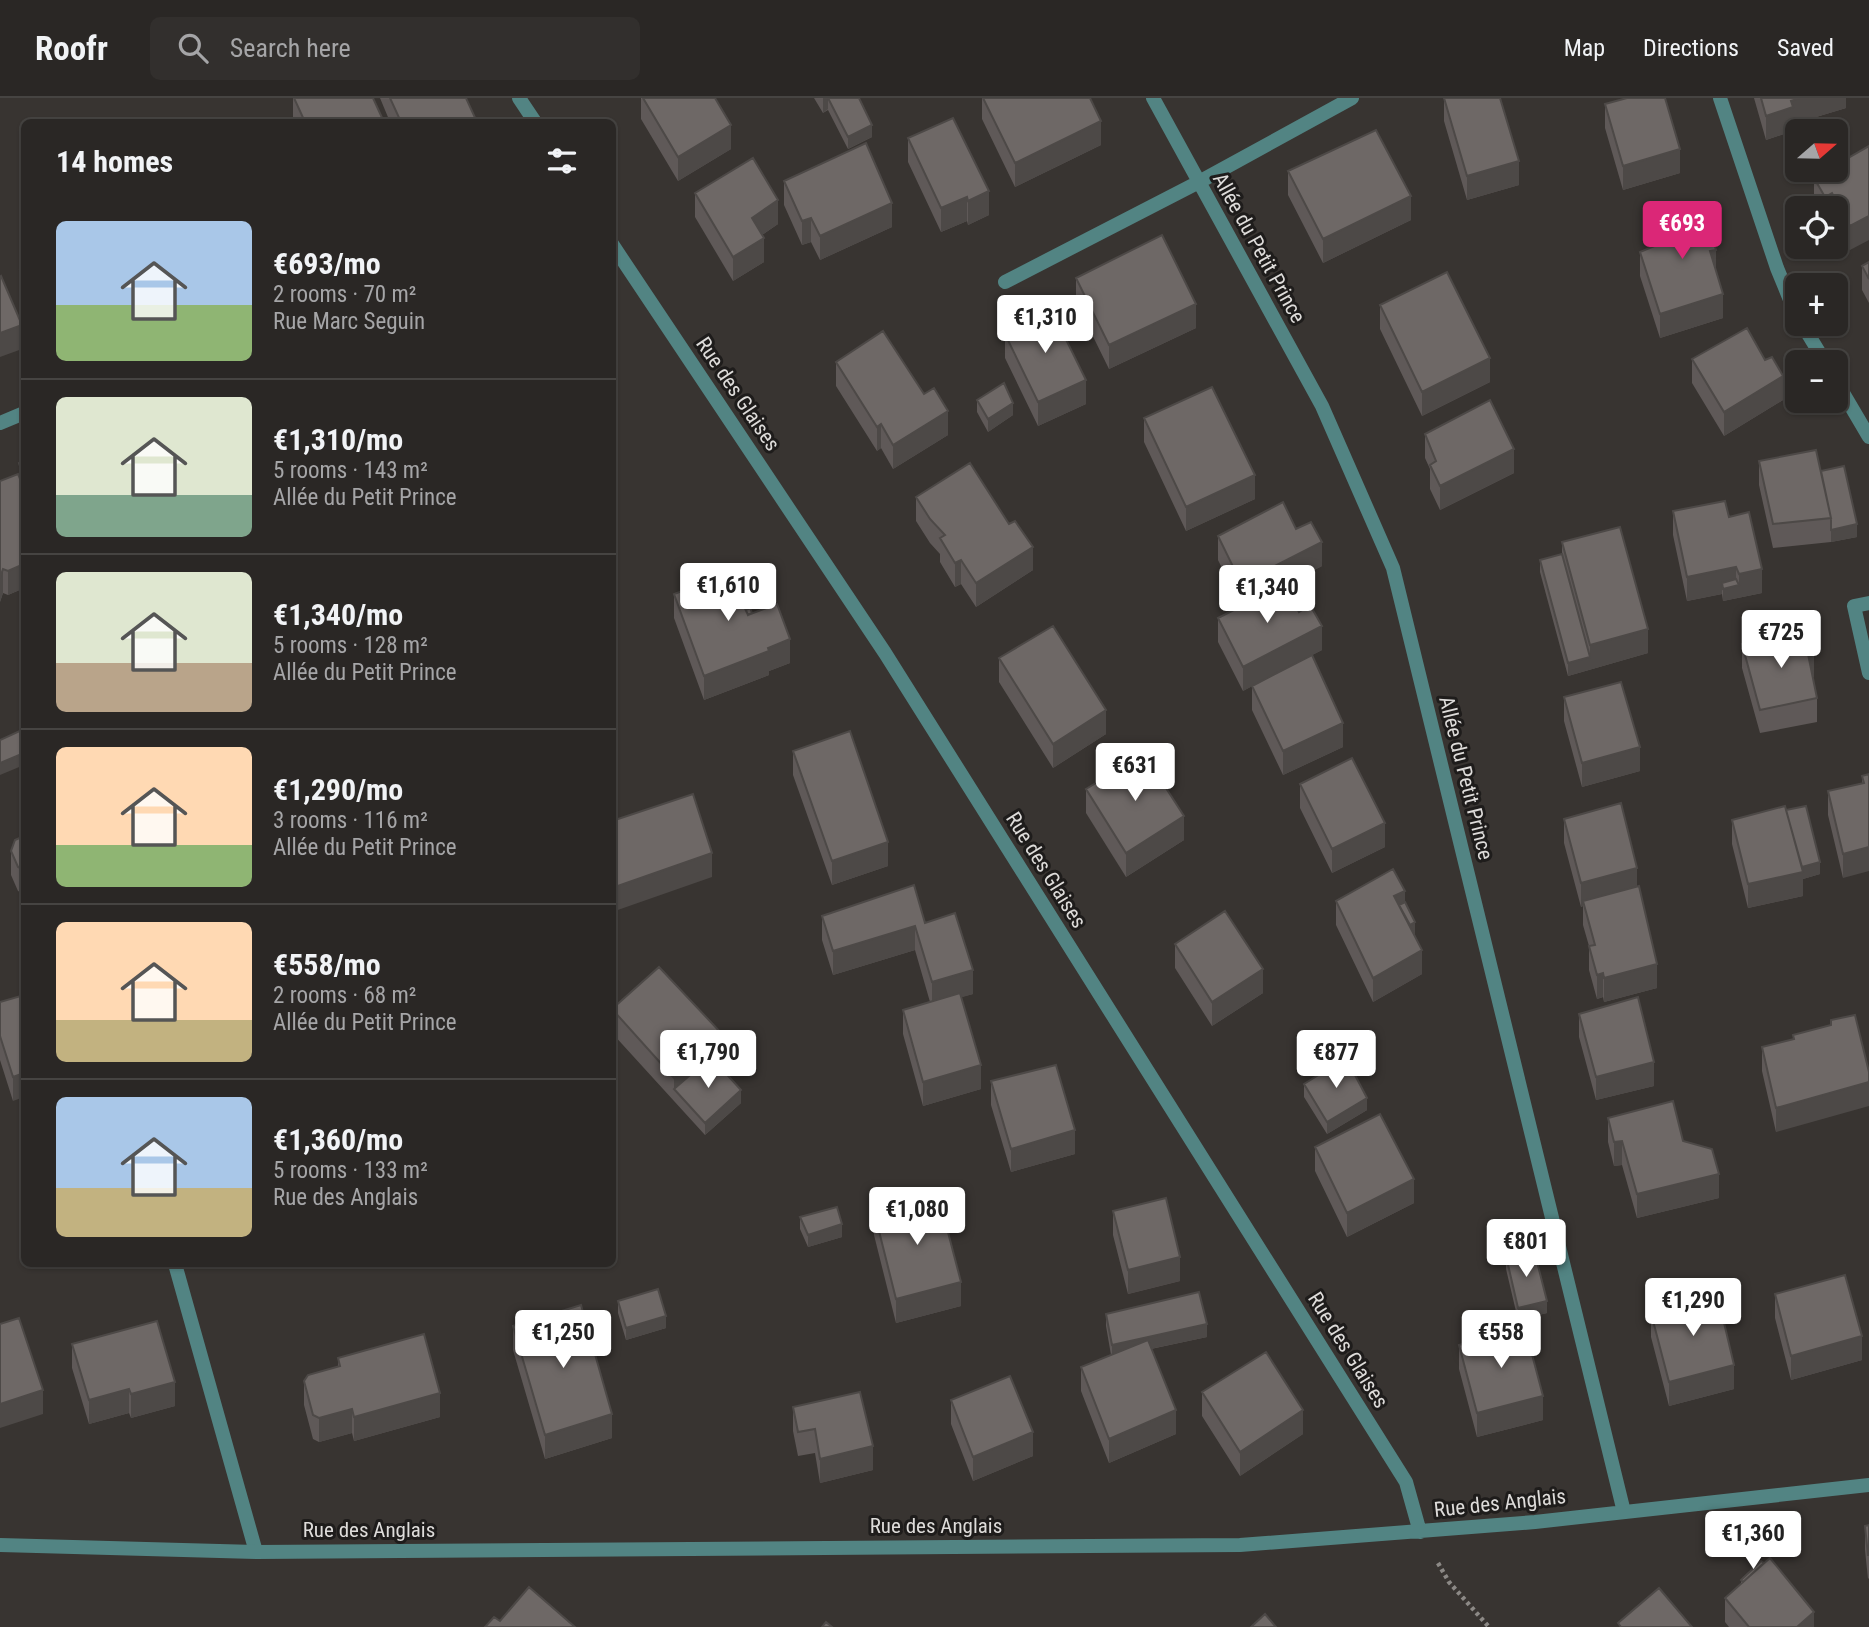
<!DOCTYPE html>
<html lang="en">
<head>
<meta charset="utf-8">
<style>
  :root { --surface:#2a2725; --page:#322f2d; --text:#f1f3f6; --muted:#a5a5a7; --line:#464442; --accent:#db2777 }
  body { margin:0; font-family:"Roboto Condensed",sans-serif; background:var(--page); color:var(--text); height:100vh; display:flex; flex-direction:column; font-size:26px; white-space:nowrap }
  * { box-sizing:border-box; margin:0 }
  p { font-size:23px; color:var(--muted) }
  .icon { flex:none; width:38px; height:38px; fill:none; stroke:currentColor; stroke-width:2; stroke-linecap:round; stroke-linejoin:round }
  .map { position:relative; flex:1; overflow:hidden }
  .panel { position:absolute; left:21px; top:21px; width:595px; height:1148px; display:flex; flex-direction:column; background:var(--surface); border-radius:10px; box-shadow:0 2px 5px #0004,0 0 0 2px var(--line) }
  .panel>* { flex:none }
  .needle { width:46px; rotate:70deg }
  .tools { position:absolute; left:1785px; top:21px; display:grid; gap:14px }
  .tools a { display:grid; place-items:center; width:63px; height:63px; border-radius:10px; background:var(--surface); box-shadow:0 2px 5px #0004,0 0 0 2px var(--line); font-size:35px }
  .price { position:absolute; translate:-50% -60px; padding:0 16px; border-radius:7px; background:#fff; color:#222; font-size:23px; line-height:46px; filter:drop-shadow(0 2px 4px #0008) }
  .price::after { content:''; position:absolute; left:50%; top:42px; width:21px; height:16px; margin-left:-10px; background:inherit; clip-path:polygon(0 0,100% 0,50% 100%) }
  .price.on { background:var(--accent); color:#fff }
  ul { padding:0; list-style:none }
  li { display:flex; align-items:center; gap:21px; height:175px; padding:0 35px }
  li+li { border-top:2px solid var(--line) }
  li span { display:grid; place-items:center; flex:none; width:196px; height:140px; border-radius:10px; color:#555 }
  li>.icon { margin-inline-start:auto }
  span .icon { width:84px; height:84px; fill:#fffc; stroke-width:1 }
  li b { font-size:30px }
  h2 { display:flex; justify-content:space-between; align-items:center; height:84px; padding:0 35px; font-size:30px }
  header { display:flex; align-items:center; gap:42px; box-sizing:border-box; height:98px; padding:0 35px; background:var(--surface); border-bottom:2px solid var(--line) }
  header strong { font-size:33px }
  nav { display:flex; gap:38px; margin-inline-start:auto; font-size:24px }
  .search { width:490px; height:63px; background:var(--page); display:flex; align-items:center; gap:18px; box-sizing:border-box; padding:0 24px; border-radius:10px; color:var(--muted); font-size:26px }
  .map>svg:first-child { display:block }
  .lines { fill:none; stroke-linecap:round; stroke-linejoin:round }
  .path { stroke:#8c8986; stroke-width:4.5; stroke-dasharray:3.5 3.5; stroke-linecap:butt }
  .street { stroke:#528483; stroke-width:14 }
  .wall { fill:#5f5958 }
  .shaded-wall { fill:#4d4947 }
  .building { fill:#6e6866; stroke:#4d4947; stroke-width:2 }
  .labels { text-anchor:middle; stroke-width:6; stroke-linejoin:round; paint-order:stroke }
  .street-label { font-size:21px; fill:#dedcda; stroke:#1e1c1b }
</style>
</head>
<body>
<header>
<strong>Roofr</strong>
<div class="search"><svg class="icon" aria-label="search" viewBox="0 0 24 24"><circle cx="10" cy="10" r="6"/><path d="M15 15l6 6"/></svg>Search here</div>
<nav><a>Map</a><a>Directions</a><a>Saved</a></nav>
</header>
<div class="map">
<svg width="1869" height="1529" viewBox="0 0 1869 1529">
  <rect width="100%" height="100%" fill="#383431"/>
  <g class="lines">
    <path class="path" d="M1438,1465L1449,1484L1489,1529"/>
    <path class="street" d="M519,0L535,24
      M1153,0L1322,308L1393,470L1624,1414
      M1720,0L1777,170L1797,219
      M612,146L885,555L1406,1384L1420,1434
      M1005,184L1199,84L1352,0
      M1802,226L1825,264
      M1836,283L1869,339
      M0,325L24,315
      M1869,505L1854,508L1869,575
      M175,1166L256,1454
      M0,1447L256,1454L1240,1447L1535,1424L1869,1387"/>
  </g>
  <path class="wall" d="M293,0H373L384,24H294L293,21Z
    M380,0H466L477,24H390Z
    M641,0H715L731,51L678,83L641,21Z
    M814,0H859L872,39L848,51L828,12L823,15Z
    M982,0H1090L1101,47L1015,89L982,21Z
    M1444,0L1519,87L1467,102L1444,23Z
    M1754,0H1846V10L1793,26V33L1766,42Z
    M1605,6L1680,75L1623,92L1605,30Z
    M908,40L989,117L968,127L967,123L941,134L908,64Z
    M1869,48L1850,152L1836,126V110H1818L1814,104V80Z
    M1288,73L1411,122L1323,165L1288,97Z
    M784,83L892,129L820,162L811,144L802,147L784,107Z
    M695,95L778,126L762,137L764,164L733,183L695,119Z
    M1650,124L1716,172L1723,220L1660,240L1640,178V154L1650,150Z
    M1869,164V205L1862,192V168Z
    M24,170V206L20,196V172Z
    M1076,180L1196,230L1109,271L1076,204Z
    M1380,207L1490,284L1422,318L1380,231Z
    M1031,216L1086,306L1038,328L1005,260V236L1031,224Z
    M1692,261L1783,302L1724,338L1692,285Z
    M836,264L948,337L893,371L881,350L877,353L836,288Z
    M977,302L1013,317L988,334L977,314Z
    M1144,320L1255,401L1186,433L1144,344Z
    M1425,336L1514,375L1440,412L1430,391V371L1425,360Z
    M24,363V490L8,497L3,495L0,504V383L19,377V365Z
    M1759,363L1821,373L1857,439L1831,444L1773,450L1759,387Z
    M916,399L1033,472L976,509L961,486L955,489L940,464V456L930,445L916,423Z
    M1673,413L1729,419L1762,495L1723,503L1722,496L1687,503L1673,437Z
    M1296,431L1322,468L1285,487L1322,552L1312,557L1343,649L1283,677L1252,612V588L1243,593L1218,544V520L1241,508L1218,462V438Z
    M1562,444L1648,555L1568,578L1540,474V462L1562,456Z
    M674,496L750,510L752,515L790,565L769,573V577L704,602L674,520Z
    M1742,546L1814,579H1813L1817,600V624L1760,635L1742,570Z
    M999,560L1106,636L1053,670L999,584Z
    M1564,599L1640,673L1582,689L1564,623Z
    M793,653L888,768L832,787L793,677Z
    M1869,676L1843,780L1828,717V693L1862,685V678Z
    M1300,686L1385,749L1332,775L1300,710Z
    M1086,691L1184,742L1126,779L1086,715Z
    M1786,712L1820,776L1803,781V798L1748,810L1732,746V722Z
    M1564,721L1637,788L1657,890L1604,904L1603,899L1597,901L1589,872V848L1583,827V808L1581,809L1564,745Z
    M24,738V796L18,793L11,777V753Z
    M1336,803L1405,804L1415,837L1422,876L1373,904L1336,827Z
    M822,818L925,825L973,896L961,899L981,991L923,1008L903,936V912L930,904L915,852L833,877L822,842Z
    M1175,846L1263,895L1212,928L1175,870Z
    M24,897L13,1003L0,962V904Z
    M612,910L723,961L717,966L741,1005L705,1037L612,935Z
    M1579,916L1654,988L1596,1002L1579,939Z
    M1831,922L1869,974L1776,1034L1762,973V949L1793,941V937L1831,928Z
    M991,983L1075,1056L1011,1074L991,1007Z
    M1304,986L1367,1012L1327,1036L1304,999Z
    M1608,1020L1683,1043L1719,1100L1637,1120L1622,1067L1614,1068L1608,1044Z
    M1315,1049L1414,1105L1347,1139L1315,1073Z
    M874,1113L961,1208L896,1225L874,1137Z
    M1113,1113L1180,1183L1128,1196L1113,1137Z
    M800,1119L842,1139L808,1149L800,1131Z
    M1506,1158L1547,1215L1518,1222L1506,1171Z
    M1775,1196L1862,1262L1791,1282L1775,1220Z
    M618,1203L666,1230L626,1242L618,1215Z
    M1651,1215L1734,1291L1669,1308L1651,1239Z
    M1106,1216L1207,1239L1151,1251L1176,1336L1109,1365L1081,1293V1269L1111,1257L1106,1228Z
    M513,1228L612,1340L545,1361L513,1252Z
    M72,1246L175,1308L131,1320L129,1315L89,1326L72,1270Z
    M1459,1247L1543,1322L1477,1339L1459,1271Z
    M338,1260L440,1319L354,1343L352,1335L319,1344L313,1341L304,1307V1283L338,1268Z
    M1202,1294L1303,1336L1240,1378L1202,1318Z
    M951,1302L1033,1358L973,1383L951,1326Z
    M793,1309L873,1372L820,1385L815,1355L798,1358L793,1333Z
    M1869,1427V1480L1868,1481L1865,1452V1428Z
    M1741,1482L1814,1529H1729L1725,1524V1500L1741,1486Z"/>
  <path class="shaded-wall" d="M823,0H828V11L823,15Z
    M1800,0H1846V10L1793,26V33L1766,42V18L1791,3Z
    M1101,23V47L1015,89V65Z
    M731,27V51L678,83V59Z
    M872,27V39L848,51V39Z
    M1680,51V75L1623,92V68Z
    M1519,63V87L1467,102V78Z
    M989,93V117L968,127V103Z
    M1832,95V110H1825V99Z
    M1411,98V122L1323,165V141Z
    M967,99V123L941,134V110Z
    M778,102V126L752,144V120Z
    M892,105V129L820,162V138Z
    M1869,118V142L1850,152V128Z
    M811,120V144L802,147V123Z
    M764,140V164L733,183V159Z
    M1716,152V176L1710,153Z
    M1723,196V220L1660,240V216Z
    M1196,206V230L1109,271V247Z
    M22,227V251L0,259V235Z
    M1490,260V284L1422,318V294Z
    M1783,278V302L1724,338V314Z
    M1086,282V306L1038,328V304Z
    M1013,305V317L988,334V321Z
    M948,313V337L893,371V347Z
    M881,326V350L877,353V329Z
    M1514,351V375L1440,412V388Z
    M1255,377V401L1186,433V409Z
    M1857,426V439L1831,444V432Z
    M24,444V490L8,497V473L22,445Z
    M1322,444V468L1241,509V485Z
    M1033,449V472L976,509V485Z
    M961,462V486L955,489V465Z
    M1736,469V488L1739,487V476L1762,471V495L1723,503V491L1722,485V496L1687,503V479Z
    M3,471V495L0,504V480Z
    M750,498V522L741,502Z
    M1322,528V552L1243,593V569Z
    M1648,531V555L1568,578V565L1590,559V547Z
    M790,541V565L769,573V577L704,602V578Z
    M1814,555V579L1808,580V556Z
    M1106,612V636L1053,670V646Z
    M1343,625V649L1283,677V653Z
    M1640,649V673L1582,689V665Z
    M24,655V667L0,677V665Z
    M1184,718V742L1126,779V755Z
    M1385,725V749L1332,775V751Z
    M888,744V768L832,787V763Z
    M1869,749V773L1843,780V756Z
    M712,755V779L612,814V790Z
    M1820,764V776L1803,781V798L1748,810V786L1799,769Z
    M1637,770V794L1583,803V808L1581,809V785Z
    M1405,793V817L1394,798Z
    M1415,824V837L1405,842V830Z
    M915,828V852L833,877V853Z
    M1422,852V876L1373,904V880Z
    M1657,866V890L1604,904V880Z
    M1263,871V895L1212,928V904Z
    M973,872V896L932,908V884Z
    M1603,875V899L1597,901V877Z
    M723,937V961L681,998L674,991V1004V980Z
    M1654,964V988L1596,1002V979Z
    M981,967V991L923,1008V984Z
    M24,975V999L13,1003V979Z
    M1869,984V1008L1776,1034V1010Z
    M741,992V1005L705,1037V1025Z
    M1367,1000V1012L1327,1036V1024Z
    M1075,1032V1056L1011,1074V1051Z
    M1622,1043V1067L1614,1068V1044Z
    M1719,1076V1100L1637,1120V1096Z
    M1414,1081V1105L1347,1139V1115Z
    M842,1126V1139L808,1149V1137Z
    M1180,1159V1183L1128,1196V1172Z
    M961,1184V1208L896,1225V1201Z
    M1547,1203V1215L1518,1222V1210Z
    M666,1218V1230L626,1242V1230Z
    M1207,1226V1239L1112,1259V1247Z
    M1862,1238V1262L1791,1282V1258Z
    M1734,1267V1291L1669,1308V1284Z
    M175,1284V1308L131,1320V1296Z
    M129,1291V1315L89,1326V1302Z
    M43,1292V1316L0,1330V1306Z
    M440,1295V1319L354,1343V1319Z
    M1543,1298V1322L1477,1339V1315Z
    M352,1311V1335L319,1344V1320Z
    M1176,1312V1336L1109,1365V1341Z
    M1303,1312V1336L1240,1378V1354Z
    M612,1316V1340L545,1361V1337Z
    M1033,1334V1358L973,1383V1359Z
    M873,1348V1372L820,1385V1361Z
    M1814,1514V1529H1797Z"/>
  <path class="building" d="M294,0H373L384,24H305Z
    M390,0H466L477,24H401Z
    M643,0H715L731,27L678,59Z
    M828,0H859L872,27L848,39Z
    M983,0H1090L1101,23L1015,65Z
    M1444,0H1500L1519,63L1467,78Z
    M1627,0H1665L1680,51L1623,68L1605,6Z
    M1761,0H1800L1791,3L1793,9L1766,18Z
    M953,20L989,93L968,103L967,99L941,110L908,40Z
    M1376,32L1411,98L1323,141L1288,73Z
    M866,45L892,105L820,138L811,120L802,123L784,83Z
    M1869,48V118L1850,128L1832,95L1825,99L1814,80L1828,72H1836V67Z
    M753,60L778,102L752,120L764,140L733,159L695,95Z
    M1703,107L1716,152L1710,153L1723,196L1660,216L1640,154L1657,147L1650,124Z
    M1162,137L1196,206L1109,247L1076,180Z
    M1869,164V181L1862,168Z
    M24,170V182L20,172Z
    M1447,174L1490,260L1422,294L1380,207Z
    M1,178L22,227L0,235V179Z
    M1049,207L1086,282L1038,304L1005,236L1033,223L1031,216Z
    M1747,230L1765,262L1772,259L1783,278L1724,314L1692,261Z
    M883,233L924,296L934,290L948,313L893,347L881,326L877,329L836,264Z
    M1004,285L1013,305L988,321L977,302Z
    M1212,289L1255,377L1186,409L1144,320Z
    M1490,302L1514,351L1440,388L1430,367L1436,363L1425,336Z
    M1816,352L1831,420L1773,426L1759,363Z
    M24,363V380L19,365Z
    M970,365L1009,426L1015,423L1033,449L976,485L961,462L955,465L940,440L945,437L930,421L916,399Z
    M1844,368L1857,426L1831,432V420L1821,373Z
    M18,376L24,391V444L22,445L24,451V466L8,473L3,471L0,480V383Z
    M1725,403L1729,419L1749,414L1762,471L1739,476L1736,469L1687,479L1673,413Z
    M1283,404L1296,431L1311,424L1322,444L1241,485L1218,438Z
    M1620,429L1648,531L1590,547L1562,444Z
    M1562,456L1590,559L1568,565L1540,462Z
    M739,472L750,498L741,502L748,517L777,506L790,541L768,550L769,553L704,578L674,496Z
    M1736,481L1739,487L1723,491L1722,485Z
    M1285,486L1299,514L1310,507L1322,528L1243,569L1218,520Z
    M750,510L752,515L748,517L746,512Z
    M1053,528L1106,612L1053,646L999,560Z
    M1809,533L1814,555L1808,556L1817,600L1760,612L1742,546Z
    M1312,557L1343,625L1283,653L1252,588Z
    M1621,584L1640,649L1582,665L1564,599Z
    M24,631V655L0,665V642Z
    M850,633L888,744L832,763L793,653Z
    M1144,656L1184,718L1126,755L1086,691Z
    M1352,660L1385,725L1332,751L1300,686Z
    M1869,676V749L1843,756L1828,693L1864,685L1862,678Z
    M693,696L712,755L612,790V723Z
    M1621,705L1637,770L1581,785L1564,721Z
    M1785,708L1803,774L1748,786L1732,722Z
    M1806,708L1820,764L1802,769L1786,712Z
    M24,738V772L18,769L11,753L15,742Z
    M1393,771L1405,793L1394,798L1422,852L1373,880L1336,803Z
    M914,787L925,825L955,815L973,872L932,884L915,828L833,853L822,818Z
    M1639,788L1657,866L1604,880L1603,875L1597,877L1589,848L1595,847L1583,803Z
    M1405,804L1415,824L1410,827L1399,807Z
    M1225,813L1263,871L1212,904L1175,846Z
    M659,869L723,937L674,980L612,911Z
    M960,895L981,967L923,984L903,912Z
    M24,897V975L13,979L0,938V904Z
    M1638,899L1654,964L1596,979L1579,916Z
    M1855,917L1869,974V984L1776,1010L1762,949L1794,941L1793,937L1831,927V922Z
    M711,959L741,992L705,1025L674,991Z
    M1346,960L1367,1000L1327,1024L1304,986Z
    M1056,967L1075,1032L1011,1051L991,983Z
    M1673,1003L1683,1043L1712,1051L1719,1076L1637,1096L1622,1043L1614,1044L1608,1020Z
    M1380,1016L1414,1081L1347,1115L1315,1049Z
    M938,1096L961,1184L896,1201L874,1113Z
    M1166,1100L1180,1159L1128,1172L1113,1113Z
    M837,1109L842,1126L808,1137L800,1119Z
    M1534,1152L1547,1203L1518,1210L1506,1158Z
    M1845,1177L1862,1238L1791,1258L1775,1196Z
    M658,1191L666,1218L626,1230L618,1203Z
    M1199,1194L1207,1226L1112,1247L1106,1216Z
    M1717,1195L1734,1267L1669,1284L1651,1215Z
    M581,1207L612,1316L545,1337L513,1228Z
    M19,1220L43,1292L0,1306V1226Z
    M157,1223L175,1284L131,1296L129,1291L89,1302L72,1246Z
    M1525,1230L1543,1298L1477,1315L1459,1247Z
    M424,1236L440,1295L354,1319L352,1311L319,1320L313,1317L304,1283L308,1277L340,1268L338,1260Z
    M1148,1242L1176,1312L1109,1341L1081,1269Z
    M1266,1254L1303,1312L1240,1354L1202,1294Z
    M1010,1278L1033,1334L973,1359L951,1302Z
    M860,1294L873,1348L820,1361L815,1331L798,1334L793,1309Z
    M1869,1427V1457H1868L1865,1428Z
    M1770,1460L1814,1514L1797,1529H1749L1725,1500Z
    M1761,1463L1764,1465L1743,1484L1741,1482Z
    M529,1489L575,1529H485L494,1519L500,1523Z
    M1659,1490L1692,1529H1621L1618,1525Z
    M1265,1516L1276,1529H1251Z
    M826,1524L832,1529H822Z"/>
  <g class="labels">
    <g class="street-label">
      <text transform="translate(1259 150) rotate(61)" y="7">Allée du Petit Prince</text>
      <text transform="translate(738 296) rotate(56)" y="7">Rue des Glaises</text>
      <text transform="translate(1466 680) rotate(76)" y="7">Allée du Petit Prince</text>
      <text transform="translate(1046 772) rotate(58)" y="7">Rue des Glaises</text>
      <text transform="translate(1348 1252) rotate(58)" y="7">Rue des Glaises</text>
      <text transform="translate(1500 1405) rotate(-6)" y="7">Rue des Anglais</text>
      <text x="936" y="1435">Rue des Anglais</text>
      <text x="369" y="1439">Rue des Anglais</text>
    </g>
  </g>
</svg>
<div class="tools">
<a><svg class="needle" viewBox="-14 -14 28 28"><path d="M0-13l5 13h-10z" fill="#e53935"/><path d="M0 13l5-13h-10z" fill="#a5a5a7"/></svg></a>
<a><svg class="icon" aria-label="locate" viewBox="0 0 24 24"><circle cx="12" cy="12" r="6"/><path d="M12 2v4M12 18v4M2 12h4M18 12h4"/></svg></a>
<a>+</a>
<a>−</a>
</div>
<b class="price on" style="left:1682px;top:163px">€693</b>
<b class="price" style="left:1045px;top:257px">€1,310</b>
<b class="price" style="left:728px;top:525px">€1,610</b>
<b class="price" style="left:1267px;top:527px">€1,340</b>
<b class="price" style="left:1781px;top:572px">€725</b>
<b class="price" style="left:1135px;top:705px">€631</b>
<b class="price" style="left:708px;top:992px">€1,790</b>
<b class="price" style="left:1336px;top:992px">€877</b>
<b class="price" style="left:917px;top:1149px">€1,080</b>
<b class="price" style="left:1526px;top:1181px">€801</b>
<b class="price" style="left:1693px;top:1240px">€1,290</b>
<b class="price" style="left:563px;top:1272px">€1,250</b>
<b class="price" style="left:1501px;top:1272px">€558</b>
<b class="price" style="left:1753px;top:1473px">€1,360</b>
<section class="panel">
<h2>14 homes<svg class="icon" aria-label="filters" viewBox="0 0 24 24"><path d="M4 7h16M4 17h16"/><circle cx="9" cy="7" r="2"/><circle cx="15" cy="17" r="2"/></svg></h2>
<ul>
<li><span style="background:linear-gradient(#a9c7e8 60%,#8fb573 0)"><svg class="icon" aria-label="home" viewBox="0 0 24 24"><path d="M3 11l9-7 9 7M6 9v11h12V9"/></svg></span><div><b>€693/mo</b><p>2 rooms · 70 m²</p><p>Rue Marc Seguin</p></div></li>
<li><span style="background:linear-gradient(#dfe7d0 70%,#7fa58c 0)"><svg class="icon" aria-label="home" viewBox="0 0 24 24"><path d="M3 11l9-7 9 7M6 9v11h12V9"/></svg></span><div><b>€1,310/mo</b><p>5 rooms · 143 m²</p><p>Allée du Petit Prince</p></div></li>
<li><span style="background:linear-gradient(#dfe7d0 65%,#b9a48a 0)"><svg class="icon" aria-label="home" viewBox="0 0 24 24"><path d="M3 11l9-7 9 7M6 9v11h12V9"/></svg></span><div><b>€1,340/mo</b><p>5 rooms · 128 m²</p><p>Allée du Petit Prince</p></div></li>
<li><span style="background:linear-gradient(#ffd9b3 70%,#8fb573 0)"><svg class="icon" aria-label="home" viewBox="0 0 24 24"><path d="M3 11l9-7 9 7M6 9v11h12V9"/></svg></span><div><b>€1,290/mo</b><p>3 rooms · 116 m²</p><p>Allée du Petit Prince</p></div></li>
<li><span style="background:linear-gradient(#ffd9b3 70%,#c2b280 0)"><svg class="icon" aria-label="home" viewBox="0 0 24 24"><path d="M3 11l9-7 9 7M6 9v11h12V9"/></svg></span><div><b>€558/mo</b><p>2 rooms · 68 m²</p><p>Allée du Petit Prince</p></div></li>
<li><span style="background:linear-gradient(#a9c7e8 65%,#c2b280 0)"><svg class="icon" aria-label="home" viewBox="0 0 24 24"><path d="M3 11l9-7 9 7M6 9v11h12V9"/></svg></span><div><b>€1,360/mo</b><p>5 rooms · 133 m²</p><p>Rue des Anglais</p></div></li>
</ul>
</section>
</div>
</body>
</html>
